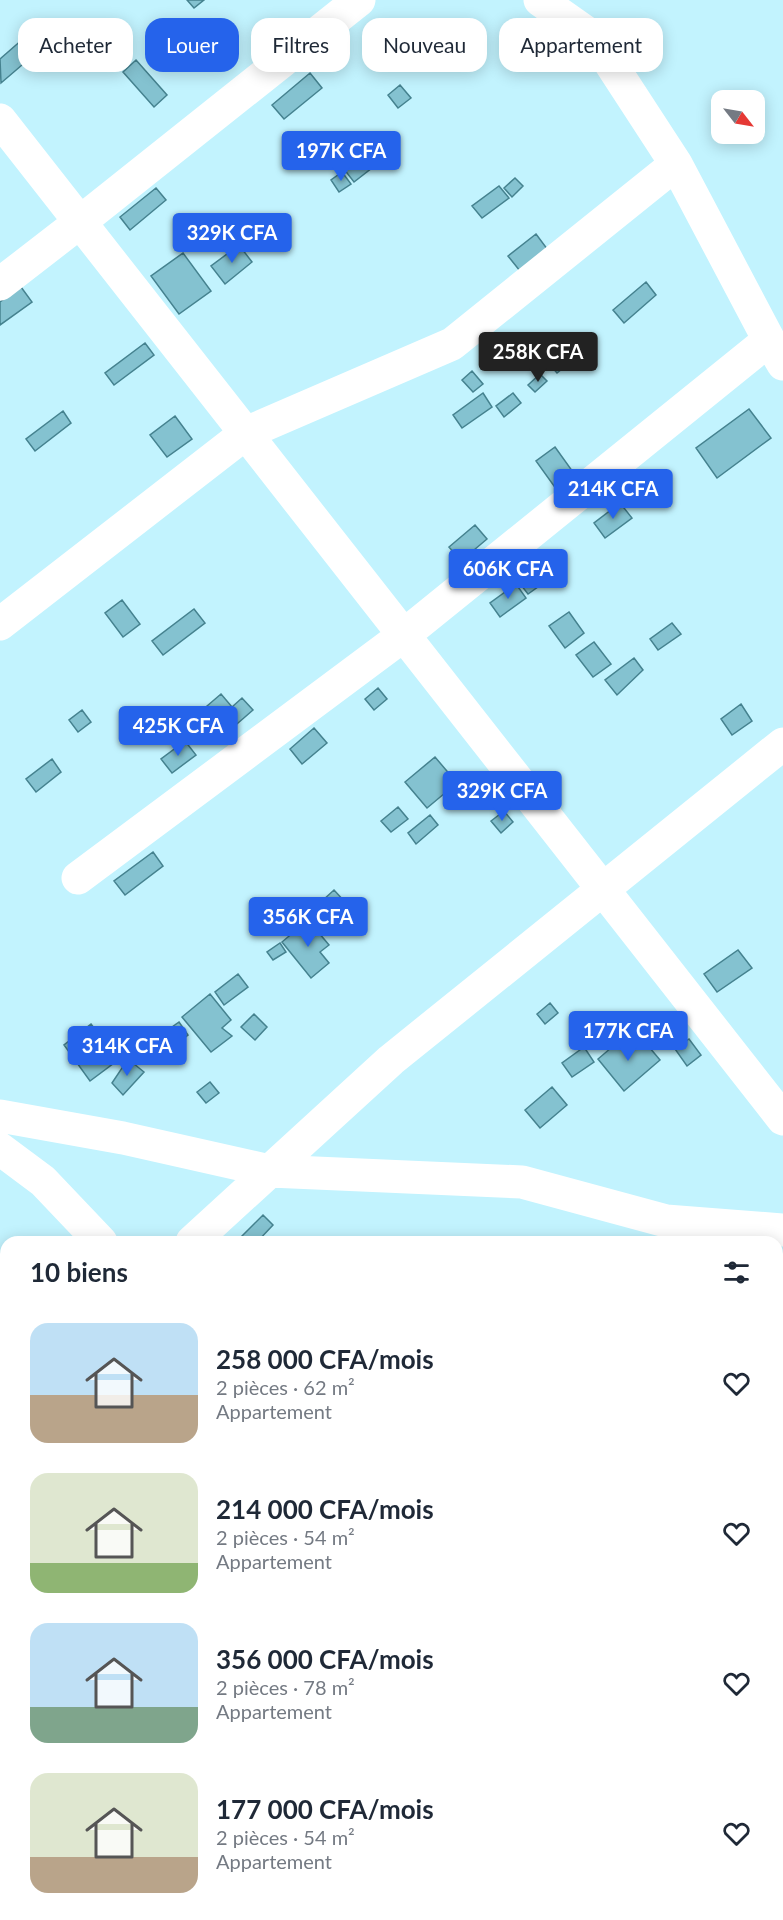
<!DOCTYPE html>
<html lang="fr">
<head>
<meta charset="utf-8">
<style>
  :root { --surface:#fff; --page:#f2f2f3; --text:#1f2937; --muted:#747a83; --accent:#2563eb }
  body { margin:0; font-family:Lato,sans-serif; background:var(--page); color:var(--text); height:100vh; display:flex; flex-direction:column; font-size:22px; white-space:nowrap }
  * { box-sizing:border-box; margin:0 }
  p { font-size:20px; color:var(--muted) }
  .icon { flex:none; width:33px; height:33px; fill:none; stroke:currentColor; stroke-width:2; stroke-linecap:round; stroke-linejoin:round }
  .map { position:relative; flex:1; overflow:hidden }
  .sheet { position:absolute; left:0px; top:1236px; width:783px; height:684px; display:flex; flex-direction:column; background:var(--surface); border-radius:18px 18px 0 0; box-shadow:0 3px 15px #0003 }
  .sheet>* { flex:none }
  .hud { position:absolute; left:18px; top:18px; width:747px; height:54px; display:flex; gap:12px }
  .needle { width:39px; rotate:121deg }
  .tools { position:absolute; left:711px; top:90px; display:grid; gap:12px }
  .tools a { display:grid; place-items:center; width:54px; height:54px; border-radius:12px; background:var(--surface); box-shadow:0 3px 15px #0003; font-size:30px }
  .price { position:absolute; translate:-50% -51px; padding:0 14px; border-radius:6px; background:var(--accent); color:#fff; font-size:20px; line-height:39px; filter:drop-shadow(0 2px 3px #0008) }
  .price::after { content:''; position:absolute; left:50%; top:36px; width:18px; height:14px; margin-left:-9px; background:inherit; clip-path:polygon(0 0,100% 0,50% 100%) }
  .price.active { background:#222; color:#fff }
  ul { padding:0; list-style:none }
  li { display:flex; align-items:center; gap:18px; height:150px; padding:0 30px }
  li span { display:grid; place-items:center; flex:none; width:168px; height:120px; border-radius:18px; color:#555 }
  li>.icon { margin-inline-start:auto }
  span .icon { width:72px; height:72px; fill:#fffc; stroke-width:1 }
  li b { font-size:26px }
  h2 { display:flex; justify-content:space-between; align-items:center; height:72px; padding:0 30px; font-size:26px }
  .pill { padding:0 21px; border-radius:18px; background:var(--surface); box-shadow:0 3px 15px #0003; font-size:21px; line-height:54px }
  .pill.active { background:var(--accent); color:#fff }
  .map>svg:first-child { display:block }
  .building { fill:#84c2d0; stroke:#45828f; stroke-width:1.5 }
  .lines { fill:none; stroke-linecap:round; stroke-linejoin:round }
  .street { stroke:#fff; stroke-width:33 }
</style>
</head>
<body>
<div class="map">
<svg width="783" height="1920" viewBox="0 0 783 1920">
  <rect width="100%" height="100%" fill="#c2f3fe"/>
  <path class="building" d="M187,0H204L194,8Z
    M24,38L36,53L1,83L0,59Z
    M136,60L167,95L154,107L123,72Z
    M310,73L322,88L284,119L272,105Z
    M400,85L411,98L398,108L388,95Z
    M364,146L377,164L354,182L340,164Z
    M342,172L351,184L339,192L331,180Z
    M515,178L523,186L512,197L504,188Z
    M499,186L509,198L482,218L472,206Z
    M156,188L166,200L130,230L120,217Z
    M536,234L548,250L520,271L508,256Z
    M239,245L252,262L225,284L211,266Z
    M183,253L211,291L179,314L151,276Z
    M646,282L656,295L624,323L613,310Z
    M21,287L32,302L0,325V302Z
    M572,336L584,351L557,373L545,359Z
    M145,343L154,355L114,385L105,373Z
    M472,371L483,384L473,392L462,380Z
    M540,374L547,381L535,392L528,385Z
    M483,393L492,407L462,428L453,415Z
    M513,393L521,403L504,417L496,406Z
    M749,409L771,438L717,478L696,448Z
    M63,411L71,423L35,451L26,439Z
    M175,416L192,439L167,457L150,435Z
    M555,447L573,472L554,486L536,461Z
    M620,503L632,518L605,538L594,523Z
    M475,525L487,539L461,561L449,547Z
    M545,559L556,574L528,594L517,580Z
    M516,584L526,598L500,617L490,603Z
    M122,600L140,624L123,637L105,613Z
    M194,609L205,623L163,655L152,641Z
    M569,612L584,633L565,648L549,626Z
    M672,623L681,634L658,650L650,639Z
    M594,642L611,664L593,677L576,655Z
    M634,658L643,670L617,695L605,680Z
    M378,688L387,699L374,710L365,699Z
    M221,694L232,707L242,698L253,710L215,743L193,718Z
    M741,704L752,721L732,735L721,719Z
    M82,710L91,722L78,732L69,720Z
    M314,728L327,743L302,764L290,749Z
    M185,741L196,755L172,773L161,759Z
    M435,757L457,783L427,808L405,782Z
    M52,759L61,772L36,792L26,779Z
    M398,807L408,819L391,832L381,821Z
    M504,811L513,822L501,833L491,821Z
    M430,815L438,825L416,844L408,833Z
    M153,852L163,866L125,895L114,881Z
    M334,890L345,902L322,924L311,911Z
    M308,920L329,945L320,952L329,963L311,978L282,942Z
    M280,943L286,952L273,960L267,952Z
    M738,950L752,968L717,992L704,974Z
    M238,974L248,987L224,1005L215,992Z
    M210,994L231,1020L222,1028L232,1036L211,1052L182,1017Z
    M550,1003L558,1013L545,1024L537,1014Z
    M254,1014L267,1027L255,1040L241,1027Z
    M179,1022L188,1035L163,1054L154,1040Z
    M91,1024L118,1060L90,1081L64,1045Z
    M625,1036L635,1048L644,1041L660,1060L624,1091L598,1059Z
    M689,1039L701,1055L687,1066L675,1049Z
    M584,1047L594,1062L572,1077L562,1063Z
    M128,1059L144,1072L123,1095L112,1083Z
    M210,1082L219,1093L206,1103L197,1092Z
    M552,1087L567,1105L540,1128L525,1110Z
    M263,1215L273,1225L257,1242H244L240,1238Z
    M783,1439V1458L778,1462L777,1443Z
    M783,1495V1545L777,1549V1499Z
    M783,1813V1835L777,1839V1817Z"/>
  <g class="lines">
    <path class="street" d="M540,0L594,38L676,164L769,340L783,364
      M0,120L783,1119
      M0,284L80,222L359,0
      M0,624L246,433L452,344L676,164
      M78,878L404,635L769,340
      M0,1116L123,1138L270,1171L522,1182L666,1221L783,1230
      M0,1149L43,1181L101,1242
      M192,1242L391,1060L783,744
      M0,1364L6,1371
      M0,1415L6,1410
      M777,1419L783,1414
      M0,1565L6,1568
      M777,1690L783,1686
      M434,1914L439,1920
      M736,1914L742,1920"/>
  </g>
</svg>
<div class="tools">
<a><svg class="needle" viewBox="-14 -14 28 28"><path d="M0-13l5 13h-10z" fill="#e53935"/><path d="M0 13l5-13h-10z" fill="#747a83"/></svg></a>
</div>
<b class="price" style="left:341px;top:182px">197K CFA</b>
<b class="price" style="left:232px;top:264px">329K CFA</b>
<b class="price active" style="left:538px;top:383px">258K CFA</b>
<b class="price" style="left:613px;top:520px">214K CFA</b>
<b class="price" style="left:508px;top:600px">606K CFA</b>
<b class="price" style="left:178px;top:757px">425K CFA</b>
<b class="price" style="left:502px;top:822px">329K CFA</b>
<b class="price" style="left:308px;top:948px">356K CFA</b>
<b class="price" style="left:628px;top:1062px">177K CFA</b>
<b class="price" style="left:127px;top:1077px">314K CFA</b>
<div class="hud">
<a class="pill">Acheter</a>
<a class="pill active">Louer</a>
<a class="pill">Filtres</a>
<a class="pill">Nouveau</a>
<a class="pill">Appartement</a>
</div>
<section class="sheet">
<h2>10 biens<svg class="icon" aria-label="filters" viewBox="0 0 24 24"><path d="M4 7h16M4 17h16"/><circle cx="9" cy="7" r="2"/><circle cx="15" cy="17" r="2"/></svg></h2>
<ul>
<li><span style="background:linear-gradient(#bfe0f5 60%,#b9a48a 0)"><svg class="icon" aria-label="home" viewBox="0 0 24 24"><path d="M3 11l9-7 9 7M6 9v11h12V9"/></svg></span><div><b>258 000 CFA/mois</b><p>2 pièces · 62 m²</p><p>Appartement</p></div><svg class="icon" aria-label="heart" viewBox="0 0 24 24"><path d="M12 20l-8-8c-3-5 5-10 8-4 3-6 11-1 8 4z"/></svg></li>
<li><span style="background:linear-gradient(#dfe7d0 75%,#8fb573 0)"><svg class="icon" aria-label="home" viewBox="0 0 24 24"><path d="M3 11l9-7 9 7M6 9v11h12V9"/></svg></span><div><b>214 000 CFA/mois</b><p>2 pièces · 54 m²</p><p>Appartement</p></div><svg class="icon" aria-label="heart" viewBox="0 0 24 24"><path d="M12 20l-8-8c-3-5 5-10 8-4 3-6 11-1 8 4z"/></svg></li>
<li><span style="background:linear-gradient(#bfe0f5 70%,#7fa58c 0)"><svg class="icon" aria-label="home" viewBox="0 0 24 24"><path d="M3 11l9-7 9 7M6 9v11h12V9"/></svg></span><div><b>356 000 CFA/mois</b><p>2 pièces · 78 m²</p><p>Appartement</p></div><svg class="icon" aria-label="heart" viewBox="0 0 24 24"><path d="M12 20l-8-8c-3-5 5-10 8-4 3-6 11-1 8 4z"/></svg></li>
<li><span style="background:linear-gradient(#dfe7d0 70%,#b9a48a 0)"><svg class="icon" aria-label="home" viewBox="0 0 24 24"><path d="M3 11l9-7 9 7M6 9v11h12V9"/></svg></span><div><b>177 000 CFA/mois</b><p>2 pièces · 54 m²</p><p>Appartement</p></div><svg class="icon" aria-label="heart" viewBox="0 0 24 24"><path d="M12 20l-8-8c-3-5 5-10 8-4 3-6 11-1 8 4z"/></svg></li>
</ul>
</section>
</div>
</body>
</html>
